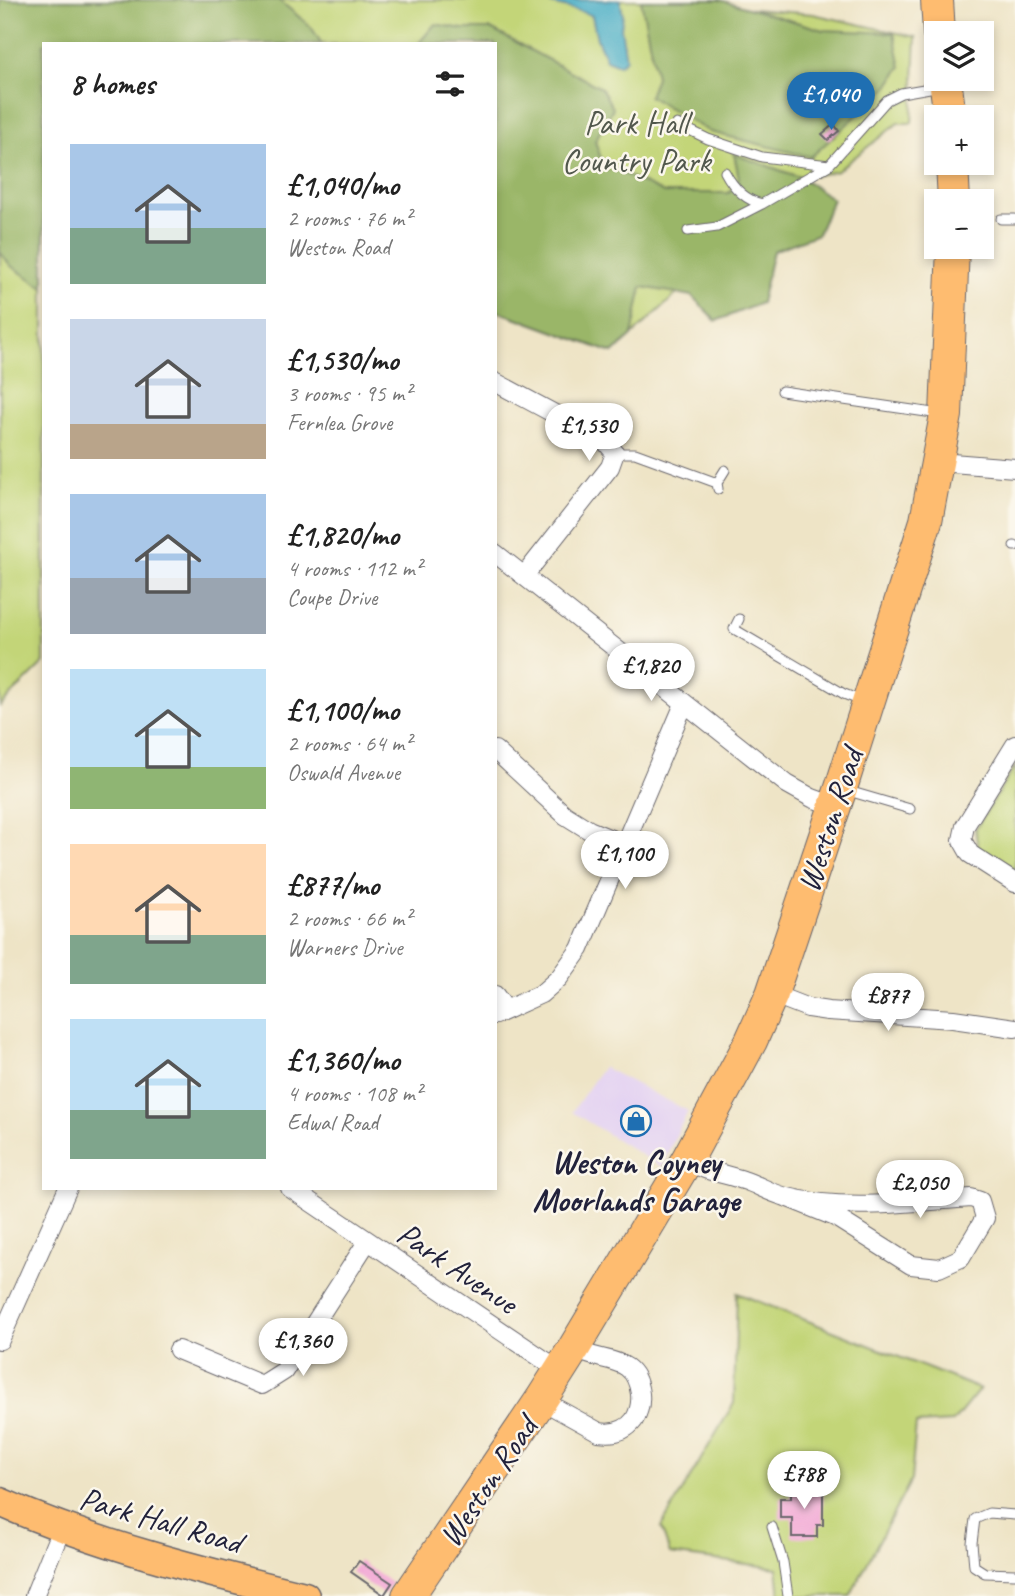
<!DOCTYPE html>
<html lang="en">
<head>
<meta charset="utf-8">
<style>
  :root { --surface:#fff; --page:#f6f6f6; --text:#222; --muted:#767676; --accent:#1f6fb2 }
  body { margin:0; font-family:Caveat,sans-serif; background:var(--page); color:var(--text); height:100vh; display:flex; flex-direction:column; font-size:26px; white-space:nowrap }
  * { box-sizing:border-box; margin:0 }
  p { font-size:23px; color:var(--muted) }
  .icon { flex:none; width:38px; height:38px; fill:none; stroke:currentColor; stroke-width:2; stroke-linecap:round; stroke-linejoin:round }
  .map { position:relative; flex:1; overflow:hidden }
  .drawer { position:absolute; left:42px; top:42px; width:455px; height:1148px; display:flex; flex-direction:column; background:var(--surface); border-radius:0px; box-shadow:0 4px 10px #0003 }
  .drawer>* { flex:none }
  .fabs { position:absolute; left:924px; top:21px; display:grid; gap:14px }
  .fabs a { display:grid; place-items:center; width:70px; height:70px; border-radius:0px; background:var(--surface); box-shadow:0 4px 10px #0003; font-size:35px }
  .price { position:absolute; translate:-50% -60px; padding:0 16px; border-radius:24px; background:#fff; color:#222; font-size:23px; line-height:46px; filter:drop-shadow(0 2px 4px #0008) }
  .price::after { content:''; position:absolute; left:50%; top:42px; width:21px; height:16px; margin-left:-10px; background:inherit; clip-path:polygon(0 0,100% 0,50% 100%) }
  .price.selected { background:var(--accent); color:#fff }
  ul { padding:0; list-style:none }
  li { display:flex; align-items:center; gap:21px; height:175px; padding:0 28px }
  li span { display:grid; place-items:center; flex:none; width:196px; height:140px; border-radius:0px; color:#555 }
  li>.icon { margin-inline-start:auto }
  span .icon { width:84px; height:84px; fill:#fffc; stroke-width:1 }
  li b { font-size:30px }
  h2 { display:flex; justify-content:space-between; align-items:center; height:84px; padding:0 28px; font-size:30px }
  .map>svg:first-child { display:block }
  .built { fill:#e4d3f2 }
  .green { fill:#c3d578; stroke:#727c5a; stroke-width:2 }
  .forest { fill:#9ab668; stroke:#5e6c52; stroke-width:2 }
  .water { fill:#45acc5; stroke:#346780; stroke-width:2 }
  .building { fill:#f2a8d5 }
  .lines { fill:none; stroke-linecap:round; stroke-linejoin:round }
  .lane-casing { stroke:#69666c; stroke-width:11 }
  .street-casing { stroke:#69666c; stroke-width:20 }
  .primary-casing { stroke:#69666c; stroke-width:31 }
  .highway-casing { stroke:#69666c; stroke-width:34 }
  .lane { stroke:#fff; stroke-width:9 }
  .street { stroke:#fff; stroke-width:18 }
  .primary { stroke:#febc70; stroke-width:28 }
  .highway { stroke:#febc70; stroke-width:32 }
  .labels { text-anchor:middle; stroke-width:5; stroke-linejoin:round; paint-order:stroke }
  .park-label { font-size:33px; fill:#52584d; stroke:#fbf7ec }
  .street-label { font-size:33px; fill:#22223b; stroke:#fbf7ec }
  .poi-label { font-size:33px; font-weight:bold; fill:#22223b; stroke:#fbf7ec }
</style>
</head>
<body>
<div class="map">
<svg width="1015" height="1596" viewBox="0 0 1015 1596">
  <rect width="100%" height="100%" fill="#fbf7ec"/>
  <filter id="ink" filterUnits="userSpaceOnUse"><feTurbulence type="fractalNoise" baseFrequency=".0143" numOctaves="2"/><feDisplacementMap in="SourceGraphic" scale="14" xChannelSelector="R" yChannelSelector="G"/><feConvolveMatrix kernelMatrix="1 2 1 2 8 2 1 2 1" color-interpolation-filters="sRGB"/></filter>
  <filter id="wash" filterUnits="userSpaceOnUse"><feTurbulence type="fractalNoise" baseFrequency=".00686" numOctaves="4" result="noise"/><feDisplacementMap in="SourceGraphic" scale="28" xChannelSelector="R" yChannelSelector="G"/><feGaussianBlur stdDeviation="1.57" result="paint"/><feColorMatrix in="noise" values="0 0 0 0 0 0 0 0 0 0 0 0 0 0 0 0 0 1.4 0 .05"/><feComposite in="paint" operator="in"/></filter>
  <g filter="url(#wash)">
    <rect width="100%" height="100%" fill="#eee4c6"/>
    <path class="built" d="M603,1067L688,1111L661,1167L572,1112Z"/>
    <path class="green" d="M0,0H687L689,4L813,14L916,37L912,123H898L837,171L802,178L613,353L495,310V44H44V663L0,706Z
      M1015,766V869L978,848L975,830Z
      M737,1293L980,1389L953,1422L916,1424L911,1480L850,1596H780L777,1568L670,1554L661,1527L734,1403Z"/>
    <path class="forest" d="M0,0H279L311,27L322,44H44V288L11,266L0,252Z
      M641,0H720L824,30L894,33L901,67L887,88L811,157L710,132L649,96L656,77Z
      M435,24L463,29H491L601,88L613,108L595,141L605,170L614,169L664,193H729L739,178L734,154L802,178L833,199L818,234L773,251L761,303L716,321L692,296L642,287L632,336L613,353L495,310V44H418Z"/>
    <path class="water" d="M541,0H620L623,15L621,28L626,59L619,65L606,60L597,39L592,16C575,7 558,8 541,0Z"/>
    <g id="blocks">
      <path class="building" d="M834,124L839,131L828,140L822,134Z
        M791,1488H823V1525H817V1537H792V1518H780V1498H791Z
        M359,1561L392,1583L384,1595L351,1572Z"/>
    </g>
  </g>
  <g filter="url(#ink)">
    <use href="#blocks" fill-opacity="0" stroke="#69666c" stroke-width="2"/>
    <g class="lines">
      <g class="lane-casing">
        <path id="lane" d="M677,124L708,139L762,157L829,165
          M725,172C733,187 745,200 762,204L829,165L887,100L901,93L941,86
          M1001,219H1015
          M688,231L717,227L762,204
          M782,391L940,414
          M615,453H635L717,483
          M718,489L717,483L725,470
          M1014,546H1015
          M739,619L734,629L844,694L862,701
          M845,790L910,809
          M1015,1515L989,1513L975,1519L972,1543L974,1566L985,1573L1015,1574
          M772,1527L783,1562L788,1596"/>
      </g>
      <g class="street-casing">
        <path id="street" d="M495,382L605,441L615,453L610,467L524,576
          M939,462L1015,468
          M495,553L787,784L812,798L834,806
          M1015,745L965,826L962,840L970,854L1015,883
          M495,750L565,815L589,830L623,844
          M772,994L808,1008L828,1011L953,1019L1015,1028
          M495,995L506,1010
          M495,1015L541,994L559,978L580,949L684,704
          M687,1160C705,1172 723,1173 743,1180C756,1184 769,1192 783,1196C843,1212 910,1202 971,1198L980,1201L985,1218L961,1258L939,1268L911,1265L835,1217L783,1196
          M290,1188L559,1370
          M0,1340L68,1188
          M178,1350L262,1385L284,1371L367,1242
          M541,1400L599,1432C612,1434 625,1432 634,1420C639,1412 641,1404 640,1394C635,1352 601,1365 574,1348
          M34,1596L62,1527"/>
      </g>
      <g class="primary-casing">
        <path id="primary" d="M0,1502C97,1545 202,1571 305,1596"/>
      </g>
      <g class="highway-casing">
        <path id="highway" d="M937,0L939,33
          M945,79L950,117
          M952,163L954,201
          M408,1596L541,1400L574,1348L687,1160L751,1041L772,994L841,788L926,521L946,415L953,247"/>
      </g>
      <use href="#lane" class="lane"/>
      <use href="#street" class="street"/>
      <use href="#primary" class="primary"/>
      <use href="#highway" class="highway"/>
    </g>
  </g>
  <defs>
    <g id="shop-ring" transform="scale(1.575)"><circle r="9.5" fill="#fbf7ec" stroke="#1f6fb2" stroke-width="1.5"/><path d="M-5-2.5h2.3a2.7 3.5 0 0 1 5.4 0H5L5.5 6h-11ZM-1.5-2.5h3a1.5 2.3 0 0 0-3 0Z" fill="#1f6fb2"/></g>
  </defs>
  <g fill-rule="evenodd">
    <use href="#shop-ring" x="636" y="1121"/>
  </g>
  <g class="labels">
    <g class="park-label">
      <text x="636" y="134">Park Hall<tspan x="636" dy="38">Country Park</tspan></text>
    </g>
    <g class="street-label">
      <text transform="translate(829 820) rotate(-72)" y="12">Weston Road</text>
      <text transform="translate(458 1267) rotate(34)" y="12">Park Avenue</text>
      <text transform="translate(487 1481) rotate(-56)" y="12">Weston Road</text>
      <text transform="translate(161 1519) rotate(16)" y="12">Park Hall Road</text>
    </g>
    <g class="poi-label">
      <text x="636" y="1173">Weston Coyney<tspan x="636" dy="38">Moorlands Garage</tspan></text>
    </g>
  </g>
</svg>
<div class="fabs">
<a><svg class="icon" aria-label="layers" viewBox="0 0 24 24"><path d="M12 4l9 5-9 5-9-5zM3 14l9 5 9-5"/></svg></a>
<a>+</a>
<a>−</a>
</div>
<b class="price selected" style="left:831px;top:132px">£1,040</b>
<b class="price" style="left:589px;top:463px">£1,530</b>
<b class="price" style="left:651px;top:703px">£1,820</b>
<b class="price" style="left:625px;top:891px">£1,100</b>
<b class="price" style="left:888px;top:1033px">£877</b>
<b class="price" style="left:920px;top:1220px">£2,050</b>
<b class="price" style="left:303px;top:1378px">£1,360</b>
<b class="price" style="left:804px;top:1511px">£788</b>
<section class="drawer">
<h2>8 homes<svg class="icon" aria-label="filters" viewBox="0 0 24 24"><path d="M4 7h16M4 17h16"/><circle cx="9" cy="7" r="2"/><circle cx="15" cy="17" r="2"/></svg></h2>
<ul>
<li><span style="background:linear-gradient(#a9c7e8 60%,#7fa58c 0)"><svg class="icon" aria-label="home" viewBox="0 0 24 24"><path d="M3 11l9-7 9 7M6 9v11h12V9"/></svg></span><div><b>£1,040/mo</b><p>2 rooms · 76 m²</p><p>Weston Road</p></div></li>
<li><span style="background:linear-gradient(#c9d6e8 75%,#b9a48a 0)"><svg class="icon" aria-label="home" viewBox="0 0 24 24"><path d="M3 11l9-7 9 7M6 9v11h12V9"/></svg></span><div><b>£1,530/mo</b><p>3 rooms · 95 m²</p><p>Fernlea Grove</p></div></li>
<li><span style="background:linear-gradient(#a9c7e8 60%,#9aa5b1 0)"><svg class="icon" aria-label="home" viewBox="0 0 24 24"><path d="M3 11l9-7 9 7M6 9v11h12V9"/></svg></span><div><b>£1,820/mo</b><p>4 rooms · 112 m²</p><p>Coupe Drive</p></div></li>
<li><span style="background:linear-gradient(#bfe0f5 70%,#8fb573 0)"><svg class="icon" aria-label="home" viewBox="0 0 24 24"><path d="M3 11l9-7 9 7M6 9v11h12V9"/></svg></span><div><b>£1,100/mo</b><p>2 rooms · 64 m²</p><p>Oswald Avenue</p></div></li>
<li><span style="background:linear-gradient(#ffd9b3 65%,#7fa58c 0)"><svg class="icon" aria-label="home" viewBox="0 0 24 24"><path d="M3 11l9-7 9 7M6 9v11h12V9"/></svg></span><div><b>£877/mo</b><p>2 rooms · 66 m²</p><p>Warners Drive</p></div></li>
<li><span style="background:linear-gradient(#bfe0f5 65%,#7fa58c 0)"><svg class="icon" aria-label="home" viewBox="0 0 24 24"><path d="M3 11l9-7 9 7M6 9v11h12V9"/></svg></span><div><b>£1,360/mo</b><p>4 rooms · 108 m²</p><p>Edwal Road</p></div></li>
</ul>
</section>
</div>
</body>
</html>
